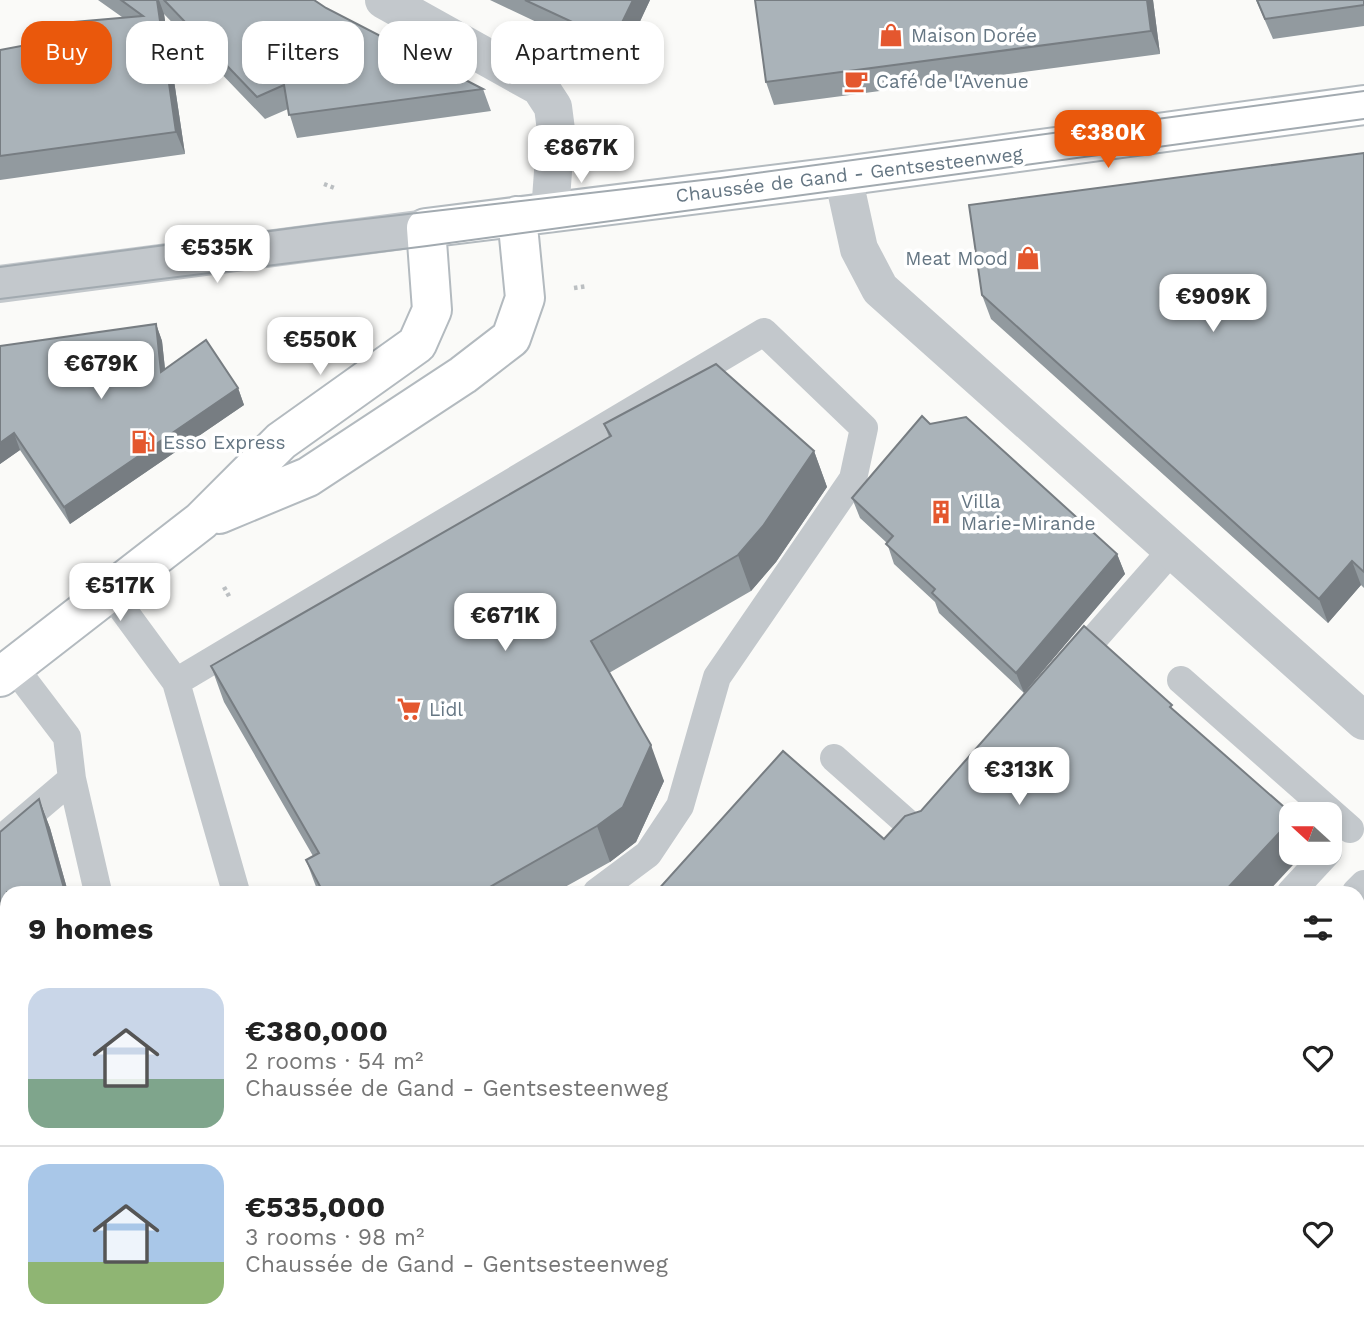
<!DOCTYPE html>
<html lang="en">
<head>
<meta charset="utf-8">
<style>
  :root { --surface:#fff; --page:#f6f6f6; --text:#222; --muted:#767676; --line:#e0e0e0; --accent:#ea580c }
  body { margin:0; font-family:"Work Sans",sans-serif; background:var(--page); color:var(--text); height:100vh; display:flex; flex-direction:column; font-size:26px; white-space:nowrap }
  * { box-sizing:border-box; margin:0 }
  p { font-size:23px; color:var(--muted) }
  .icon { flex:none; width:38px; height:38px; fill:none; stroke:currentColor; stroke-width:2; stroke-linecap:round; stroke-linejoin:round }
  .map { position:relative; flex:1; overflow:hidden }
  .details { position:absolute; left:0px; top:886px; width:1365px; height:450px; display:flex; flex-direction:column; background:var(--surface); border-radius:21px 21px 0 0; box-shadow:0 4px 10px #0003 }
  .details>* { flex:none }
  .top-card { position:absolute; left:21px; top:21px; width:700px; height:63px; display:flex; gap:14px }
  .needle { width:46px; rotate:291deg }
  .fabs { position:absolute; left:1279px; top:802px; display:grid; gap:14px }
  .fabs a { display:grid; place-items:center; width:63px; height:63px; border-radius:14px; background:var(--surface); box-shadow:0 4px 10px #0003; font-size:35px }
  .price { position:absolute; translate:-50% -60px; padding:0 16px; border-radius:14px; background:#fff; color:#222; font-size:23px; line-height:46px; filter:drop-shadow(0 2px 4px #0008) }
  .price::after { content:''; position:absolute; left:50%; top:42px; width:21px; height:16px; margin-left:-10px; background:inherit; clip-path:polygon(0 0,100% 0,50% 100%) }
  .price.current { background:var(--accent); color:#fff }
  ul { padding:0; list-style:none }
  li { display:flex; align-items:center; gap:21px; height:175px; padding:0 28px }
  li+li { border-top:2px solid var(--line) }
  li span { display:grid; place-items:center; flex:none; width:196px; height:140px; border-radius:21px; color:#555 }
  li>.icon { margin-inline-start:auto }
  span .icon { width:84px; height:84px; fill:#fffc; stroke-width:1 }
  li b { font-size:30px }
  h2 { display:flex; justify-content:space-between; align-items:center; height:84px; padding:0 28px; font-size:30px }
  .tag { padding:0 24px; border-radius:21px; background:var(--surface); box-shadow:0 4px 10px #0003; font-size:24px; line-height:63px }
  .tag.current { background:var(--accent); color:#fff }
  .map>svg:first-child { display:block }
  .green { fill:#dadfd7 }
  .lines { fill:none; stroke-linecap:round; stroke-linejoin:round }
  .secondary-casing { stroke:#b3babf; stroke-width:42 }
  .path { stroke:#bbbfc2; stroke-width:4.5; stroke-dasharray:3.5 3.5; stroke-linecap:butt }
  .service { stroke:#c3c8cc; stroke-width:28 }
  .minor { stroke:#c3c8cc; stroke-width:38 }
  .tertiary { stroke:#c3c8cc; stroke-width:38 }
  .secondary { stroke:#fff; stroke-width:38 }
  .tram { stroke:#a2aab0; stroke-width:2 }
  .wall { fill:#929a9f }
  .shaded-wall { fill:#777d82 }
  .building { fill:#aab3b9; stroke:#777d82; stroke-width:2 }
  .labels { text-anchor:middle; stroke-width:7; stroke-linejoin:round; paint-order:stroke }
  .poi-label { font-size:19px; fill:#657683; stroke:#fff; text-anchor:start }
  .street-label { font-size:19px; fill:#657683; stroke:#fff }
</style>
</head>
<body>
<div class="map">
<svg width="1364" height="1335" viewBox="0 0 1364 1335">
  <rect width="100%" height="100%" fill="#fafaf8"/>
  <path class="green" d="M1364,1298V1329L1348,1335H1259L1278,1328H1358V1301Z"/>
  <g class="lines">
    <g class="secondary-casing">
      <path id="secondary" d="M219,514L308,477L463,375L511,338L525,298L517,216
        M0,677L201,521L281,441L417,344L432,310L426,228L843,176L1364,105"/>
    </g>
    <path class="path" d="M324,184L337,189
      M574,288L587,286
      M224,587L230,598
      M1358,1313L1364,1311
      M1298,1335L1317,1328"/>
    <path class="service" d="M110,592L176,682L236,892
      M1071,665L1172,550
      M13,666L67,737L72,779L98,892
      M1181,680L1350,829
      M176,682L764,332L864,428L853,479L717,677L680,806L648,854L597,892
      M834,758L921,835L930,824
      M0,840L72,779
      M1291,892L1328,852
      M1356,892L1364,884
      M1358,1216V1219
      M1225,1335L1233,1328"/>
    <path class="minor" d="M384,0L540,87L553,107L556,130L550,213
      M843,176L859,249L880,289L1364,721"/>
    <path class="tertiary" d="M0,284L426,228"/>
    <use href="#secondary" class="secondary"/>
    <path class="tram" d="M0,267L330,223L720,178L1364,91
      M0,299L427,246L1364,119"/>
  </g>
  <path class="wall" d="M98,0H314L326,8L483,89L491,111L297,138L288,109L265,119L164,14L185,154L0,180V50L53,40L122,17Z
    M490,0H650L621,62Z
    M755,0H1153L1160,54L774,105L766,82Z
    M1256,0H1364V26L1273,39Z
    M1364,153V588L1361,585L1328,623L991,319L982,295Z
    M156,324L162,341L165,369L238,388L244,405L70,524L20,450L0,464V346Z
    M604,424L814,451L827,487L776,562L751,591L609,673L664,781L636,842L610,862L556,892H318L306,860L313,856L224,702L211,666L609,437Z
    M930,424L1117,554L1125,574L1024,693L939,613L935,602L894,564L887,543L860,518L852,498Z
    M39,799L50,828L68,892H7V1153L0,1155V1051L4,1048L0,1049V832Z
    M726,1328H932L921,1335H728Z
    M1163,1328H1191L1184,1335H1170Z"/>
  <path class="shaded-wall" d="M157,0H159L164,14L185,154L176,132Z
    M633,0H650L621,62L613,41Z
    M1147,0H1153L1160,54L1151,31Z
    M156,324L162,341L167,388L161,372Z
    M238,388L244,405L70,524L64,507Z
    M14,433L20,450L0,464V443Z
    M814,451L827,487L776,562L751,591L738,555Z
    M1117,554L1125,574L1024,693L1016,673Z
    M1352,561L1361,585L1328,623L1319,599Z
    M651,745L664,781L636,842L610,862L597,826Z
    M39,799L50,828L68,892H65Z
    M1292,819V852H1305L1268,892H1224Z
    M1173,1328H1191L1184,1335H1175Z"/>
  <path class="building" d="M121,0H157L176,132L0,156V50L53,40L51,24L143,16Z
    M164,0H314L326,8L483,89L289,115L284,85L257,97Z
    M525,0H633L613,41Z
    M755,0H1147L1151,31L766,82Z
    M1257,0H1364V5L1265,19Z
    M1364,153V572L1352,561L1319,599L982,295L969,205Z
    M156,324L161,372L206,340L238,388L64,507L14,433L0,443V346Z
    M716,364L814,451L763,526L738,555L591,641L651,745L623,807L597,826L481,892H323L306,860L319,853L211,666L611,436L604,424Z
    M922,416L930,424L966,417L1117,554L1016,673L932,593L935,589L886,544L893,536L852,498Z
    M1084,626L1172,705L1170,707L1292,814V819L1224,892H656L783,751L884,839L905,816L921,811Z
    M39,799L65,892H7V1023L0,1021V832Z
    M1364,918V999L1361,996L1358,972V925Z
    M7,1045V1121L0,1123V1051H2Z
    M726,1328H863L852,1335H728Z"/>
  <defs>
    <g id="shop-bare" transform="scale(1.89)"><path d="M-5-2.5h2.3a2.7 3.5 0 0 1 5.4 0H5L5.5 6h-11ZM-1.5-2.5h3a1.5 2.3 0 0 0-3 0Z" fill="#e4572e" stroke="#fff" stroke-width="2.5" paint-order="stroke"/></g>
    <g id="cafe-bare" transform="scale(1.89)"><path d="M-5.5-4.5H6V0H3Q3 3.5 0 3.5H-2.5Q-5.5 3.5-5.5 0ZM3-3.2v2h1.7v-2ZM-6 4.5H4V6H-6Z" fill="#e4572e" stroke="#fff" stroke-width="2.5" paint-order="stroke"/></g>
    <g id="fuel-bare" transform="scale(1.89)"><path d="M-5.5-6h7V0h2V4h1.3V-2.5L3-4.5l.8-.8L6-3V5H2.5V1h-1V6h-7ZM-4.2-4.7v3.2H.2V-4.7Z" fill="#e4572e" stroke="#fff" stroke-width="2.5" paint-order="stroke"/></g>
    <g id="building-bare" transform="scale(1.89)"><path d="M-4-6H4V6H1V3H-1V6H-4ZM-2.5-4.3h1.7v1.8h-1.7ZM.8-4.3h1.7v1.8H.8ZM-2.5-1h1.7V.8h-1.7ZM.8-1h1.7V.8H.8Z" fill="#e4572e" stroke="#fff" stroke-width="2.5" paint-order="stroke"/></g>
    <g id="supermarket-bare" transform="scale(1.89)"><path d="M-6-5.5h2.5l.6 2H6L4.5 2H-2.5L-4.4-4H-6ZM-1.5 3.2a1.3 1.3 0 1 0 .1 0ZM3 3.2a1.3 1.3 0 1 0 .1 0Z" fill="#e4572e" stroke="#fff" stroke-width="2.5" paint-order="stroke"/></g>
  </defs>
  <g fill-rule="evenodd">
    <use href="#shop-bare" x="891" y="35"/>
    <use href="#cafe-bare" x="856" y="81"/>
    <use href="#shop-bare" x="1028" y="258"/>
    <use href="#fuel-bare" x="143" y="442"/>
    <use href="#building-bare" x="941" y="512"/>
    <use href="#supermarket-bare" x="409" y="709"/>
  </g>
  <g class="labels">
    <g class="poi-label">
      <text x="911" y="42">Maison Dorée</text>
      <text x="876" y="88">Café de l'Avenue</text>
      <text x="1008" y="265" text-anchor="end">Meat Mood</text>
      <text x="163" y="449">Esso Express</text>
      <text x="961" y="508">Villa<tspan x="961" dy="22">Marie-Mirande</tspan></text>
      <text x="429" y="716">Lidl</text>
    </g>
    <g class="street-label">
      <text transform="translate(849 174) rotate(-7)" y="7">Chaussée de Gand - Gentsesteenweg</text>
    </g>
  </g>
</svg>
<div class="fabs">
<a><svg class="needle" viewBox="-14 -14 28 28"><path d="M0-13l5 13h-10z" fill="#e53935"/><path d="M0 13l5-13h-10z" fill="#767676"/></svg></a>
</div>
<b class="price current" style="left:1108px;top:170px">€380K</b>
<b class="price" style="left:581px;top:185px">€867K</b>
<b class="price" style="left:217px;top:285px">€535K</b>
<b class="price" style="left:1213px;top:334px">€909K</b>
<b class="price" style="left:320px;top:377px">€550K</b>
<b class="price" style="left:101px;top:401px">€679K</b>
<b class="price" style="left:120px;top:623px">€517K</b>
<b class="price" style="left:505px;top:653px">€671K</b>
<b class="price" style="left:1019px;top:807px">€313K</b>
<div class="top-card">
<a class="tag current">Buy</a>
<a class="tag">Rent</a>
<a class="tag">Filters</a>
<a class="tag">New</a>
<a class="tag">Apartment</a>
</div>
<section class="details">
<h2>9 homes<svg class="icon" aria-label="filters" viewBox="0 0 24 24"><path d="M4 7h16M4 17h16"/><circle cx="9" cy="7" r="2"/><circle cx="15" cy="17" r="2"/></svg></h2>
<ul>
<li><span style="background:linear-gradient(#c9d6e8 65%,#7fa58c 0)"><svg class="icon" aria-label="home" viewBox="0 0 24 24"><path d="M3 11l9-7 9 7M6 9v11h12V9"/></svg></span><div><b>€380,000</b><p>2 rooms · 54 m²</p><p>Chaussée de Gand - Gentsesteenweg</p></div><svg class="icon" aria-label="heart" viewBox="0 0 24 24"><path d="M12 20l-8-8c-3-5 5-10 8-4 3-6 11-1 8 4z"/></svg></li>
<li><span style="background:linear-gradient(#a9c7e8 70%,#8fb573 0)"><svg class="icon" aria-label="home" viewBox="0 0 24 24"><path d="M3 11l9-7 9 7M6 9v11h12V9"/></svg></span><div><b>€535,000</b><p>3 rooms · 98 m²</p><p>Chaussée de Gand - Gentsesteenweg</p></div><svg class="icon" aria-label="heart" viewBox="0 0 24 24"><path d="M12 20l-8-8c-3-5 5-10 8-4 3-6 11-1 8 4z"/></svg></li>
</ul>
</section>
</div>
</body>
</html>
